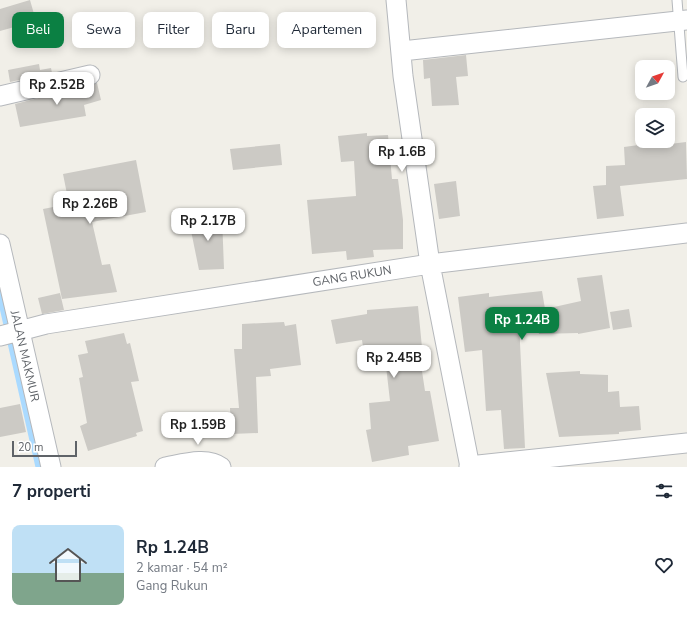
<!DOCTYPE html>
<html lang="id">
<head>
<meta charset="utf-8">
<style>
  :root { --surface:#fff; --page:#f2f2f3; --text:#1f2937; --muted:#747a83; --accent:#0b8043 }
  body { margin:0; font-family:"Nunito Sans",sans-serif; background:var(--page); color:var(--text); height:100vh; display:flex; flex-direction:column; font-size:15px; white-space:nowrap }
  * { box-sizing:border-box; margin:0 }
  p { font-size:13px; color:var(--muted) }
  .icon { flex:none; width:22px; height:22px; fill:none; stroke:currentColor; stroke-width:2; stroke-linecap:round; stroke-linejoin:round }
  .map { position:relative; height:467px; overflow:hidden }
  .panel { display:flex; flex-direction:column; background:var(--surface); flex:1 }
  .panel>* { flex:none }
  .hud { position:absolute; left:12px; top:12px; width:400px; height:36px; display:flex; gap:8px }
  .needle { width:26px; rotate:50deg }
  .fabs { position:absolute; left:635px; top:60px; display:grid; gap:8px }
  .fabs a { display:grid; place-items:center; width:40px; height:40px; border-radius:8px; background:var(--surface); box-shadow:0 2px 10px #0003; font-size:20px }
  .scale { position:absolute; left:12px; bottom:10px; width:65px; box-sizing:border-box; padding-left:4px; border:2px solid #5f6368; border-top:0; font-size:11px; line-height:14px; white-space:nowrap; color:#5f6368; -webkit-text-stroke:3px #fff; paint-order:stroke }
  .price { position:absolute; translate:-50% -34px; padding:0 9px; border-radius:8px; background:#fff; color:#222; font-size:13px; line-height:26px; filter:drop-shadow(0 1px 2px #0008) }
  .price::after { content:''; position:absolute; left:50%; top:24px; width:12px; height:9px; margin-left:-6px; background:inherit; clip-path:polygon(0 0,100% 0,50% 100%) }
  .price.on { background:var(--accent); color:#fff }
  ul { padding:0; list-style:none }
  li { display:flex; align-items:center; gap:12px; height:100px; padding:0 12px }
  li span { display:grid; place-items:center; flex:none; width:112px; height:80px; border-radius:8px; color:#555 }
  li>.icon { margin-inline-start:auto }
  span .icon { width:48px; height:48px; fill:#fffc; stroke-width:1 }
  li b { font-size:17px }
  h2 { display:flex; justify-content:space-between; align-items:center; height:48px; padding:0 12px; font-size:17px }
  .chip { padding:0 14px; border-radius:8px; background:var(--surface); box-shadow:0 2px 10px #0003; font-size:14px; line-height:36px }
  .chip.on { background:var(--accent); color:#fff }
  .map>svg:first-child { display:block }
  .lines { fill:none; stroke-linecap:round; stroke-linejoin:round }
  .stream { stroke:#aadaff; stroke-width:7 }
  .building { fill:#cccac5 }
  .lane-casing { stroke:#b5b8bc; stroke-width:11 }
  .street-casing { stroke:#b5b8bc; stroke-width:21 }
  .lane { stroke:#fff; stroke-width:9 }
  .street { stroke:#fff; stroke-width:19 }
  .labels { text-anchor:middle; stroke-width:3; stroke-linejoin:round; paint-order:stroke }
  .street-label { font-size:12px; fill:#5f6368; stroke:#fff }
</style>
</head>
<body>
<div class="map">
<svg width="687" height="467" viewBox="0 0 687 467">
  <rect width="100%" height="100%" fill="#f1efe8"/>
  <g class="lines">
    <path class="stream" d="M0,294L39,467"/>
  </g>
  <path class="building" d="M30,0L36,21L0,31V9Z
    M466,55L468,76L456,77L459,105L432,106L430,78L424,79L423,60Z
    M39,64L40,70L51,68L52,73L10,82L8,70Z
    M97,83L101,100L84,105L86,116L20,127L15,104Z
    M367,133V136L388,135L392,179H398L403,220V249L373,250L374,257L347,260L346,251L312,254L307,200L356,196L354,161L341,162L338,136Z
    M686,142L687,179L620,186L624,216L597,219L593,186L606,185V166L625,165L624,147L646,144V147Z
    M280,144L282,165L233,170L230,149Z
    M136,160L146,212L92,222L102,265L110,264L117,292L62,299L43,209L69,204L63,174Z
    M456,181L460,216L439,219L434,184Z
    M188,216L222,217L224,269L199,270Z
    M602,275L610,328L578,334V333L539,334L536,320L519,322L525,448L504,449L501,410L486,411L482,350L465,352L458,297L489,293V297L542,291L545,309L581,301L577,278Z
    M60,293L64,310L42,314L38,298Z
    M418,306L423,358H420L425,391H430L439,441L408,446L409,455L372,462L366,430L371,429L369,403L390,401L386,366L366,368L362,340L336,344L331,320L367,314V310Z
    M629,309L632,327L613,330L610,312Z
    M284,322L285,326L296,324L301,365L270,369L271,376L256,377L258,433L231,434L230,408H239L234,349H242V324Z
    M124,333L127,344L130,343L139,381L131,382L143,431L136,433L137,436L88,451L80,426L87,423L79,378L83,377L78,355L88,353L85,341Z
    M580,371V374L608,375V392L619,391L620,407L639,406L641,430L619,432V434L559,437L546,373Z
    M20,404L26,432L0,437V408Z"/>
  <g class="lines">
    <g class="lane-casing">
      <path id="lane" d="M677,0L683,77"/>
    </g>
    <g class="street-casing">
      <path id="street" d="M396,0L403,76L430,264L470,467
        M402,51L687,20
        M0,96L90,75
        M0,244L51,467
        M0,336L46,324L430,264L687,233
        M469,466L687,443
        M165,467C182,464 207,456 221,467"/>
    </g>
    <use href="#lane" class="lane"/>
    <use href="#street" class="street"/>
  </g>
  <g class="labels">
    <g class="street-label">
      <text transform="translate(352 276) rotate(-9)" y="4">GANG RUKUN</text>
      <text transform="translate(25 356) rotate(77)" y="4">JALAN MAKMUR</text>
    </g>
  </g>
</svg>
<div class="fabs">
<a><svg class="needle" viewBox="-14 -14 28 28"><path d="M0-13l5 13h-10z" fill="#e53935"/><path d="M0 13l5-13h-10z" fill="#747a83"/></svg></a>
<a><svg class="icon" aria-label="layers" viewBox="0 0 24 24"><path d="M12 4l9 5-9 5-9-5zM3 14l9 5 9-5"/></svg></a>
</div>
<div class="scale">20 m</div>
<b class="price" style="left:57px;top:106px">Rp 2.52B</b>
<b class="price" style="left:402px;top:173px">Rp 1.6B</b>
<b class="price" style="left:90px;top:225px">Rp 2.26B</b>
<b class="price" style="left:208px;top:242px">Rp 2.17B</b>
<b class="price on" style="left:522px;top:341px">Rp 1.24B</b>
<b class="price" style="left:394px;top:379px">Rp 2.45B</b>
<b class="price" style="left:198px;top:446px">Rp 1.59B</b>
<div class="hud">
<a class="chip on">Beli</a>
<a class="chip">Sewa</a>
<a class="chip">Filter</a>
<a class="chip">Baru</a>
<a class="chip">Apartemen</a>
</div>
</div>
<section class="panel">
<h2>7 properti<svg class="icon" aria-label="filters" viewBox="0 0 24 24"><path d="M4 7h16M4 17h16"/><circle cx="9" cy="7" r="2"/><circle cx="15" cy="17" r="2"/></svg></h2>
<ul>
<li><span style="background:linear-gradient(#bfe0f5 60%,#7fa58c 0)"><svg class="icon" aria-label="home" viewBox="0 0 24 24"><path d="M3 11l9-7 9 7M6 9v11h12V9"/></svg></span><div><b>Rp 1.24B</b><p>2 kamar · 54 m²</p><p>Gang Rukun</p></div><svg class="icon" aria-label="heart" viewBox="0 0 24 24"><path d="M12 20l-8-8c-3-5 5-10 8-4 3-6 11-1 8 4z"/></svg></li>
</ul>
</section>
</body>
</html>
